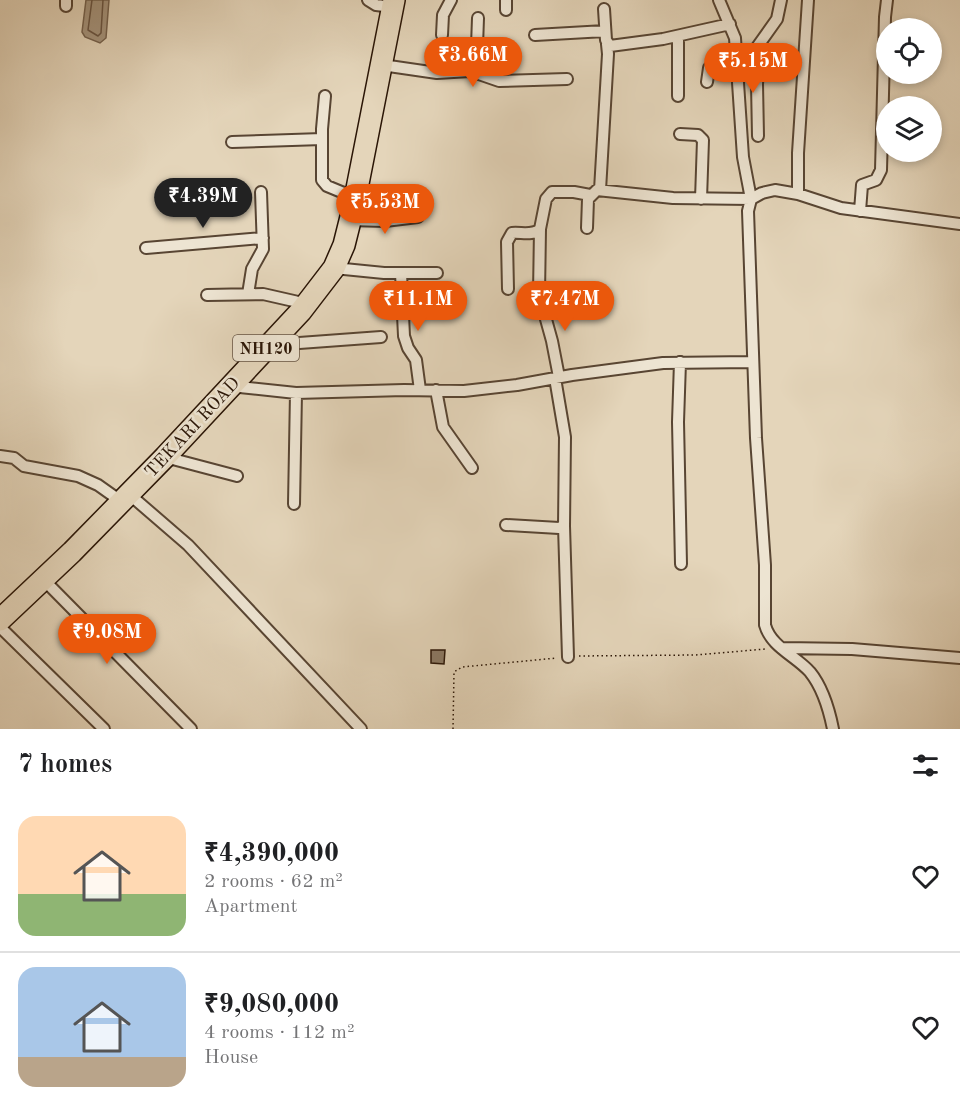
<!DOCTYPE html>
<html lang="en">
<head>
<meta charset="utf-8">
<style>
  :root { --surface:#fff; --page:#f6f6f6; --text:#202124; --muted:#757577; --line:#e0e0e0; --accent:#ea580c }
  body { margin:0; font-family:"Old Standard TT",serif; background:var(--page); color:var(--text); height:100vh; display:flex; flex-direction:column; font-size:22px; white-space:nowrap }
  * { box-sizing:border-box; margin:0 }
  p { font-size:20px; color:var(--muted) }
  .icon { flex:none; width:33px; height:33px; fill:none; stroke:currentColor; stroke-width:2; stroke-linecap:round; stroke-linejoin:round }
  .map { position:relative; height:729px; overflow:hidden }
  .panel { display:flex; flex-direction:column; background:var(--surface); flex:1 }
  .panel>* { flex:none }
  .controls { position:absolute; left:876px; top:18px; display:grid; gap:12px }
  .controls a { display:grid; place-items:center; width:66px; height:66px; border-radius:50%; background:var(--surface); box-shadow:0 3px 9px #0003; font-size:30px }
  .price { position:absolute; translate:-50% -51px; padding:0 14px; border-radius:21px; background:var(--accent); color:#fff; font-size:20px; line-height:39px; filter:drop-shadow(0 2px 3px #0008) }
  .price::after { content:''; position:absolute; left:50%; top:36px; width:18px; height:14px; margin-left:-9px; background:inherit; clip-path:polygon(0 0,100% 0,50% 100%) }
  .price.active { background:#222; color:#fff }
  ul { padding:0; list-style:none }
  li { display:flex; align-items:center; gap:18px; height:150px; padding:0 18px }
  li+li { border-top:2px solid var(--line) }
  li span { display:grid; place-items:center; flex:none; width:168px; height:120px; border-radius:18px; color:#555 }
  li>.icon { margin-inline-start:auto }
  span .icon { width:72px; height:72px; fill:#fffc; stroke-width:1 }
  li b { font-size:26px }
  h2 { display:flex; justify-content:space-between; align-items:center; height:72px; padding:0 18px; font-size:26px }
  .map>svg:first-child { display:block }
  .water { fill:#a5947d; stroke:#74614d; stroke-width:1.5 }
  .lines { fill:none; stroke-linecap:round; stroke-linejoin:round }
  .shore { stroke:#685442; stroke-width:1.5 }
  .building { fill:#8b7964; stroke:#2a1506; stroke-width:1.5 }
  .street-casing { stroke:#584533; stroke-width:14 }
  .highway-casing { stroke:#2a1506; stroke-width:24 }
  .path { stroke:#2a1506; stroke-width:1.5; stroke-dasharray:1.5 3; stroke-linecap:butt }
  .street { stroke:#ede4d2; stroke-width:10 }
  .highway { stroke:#e4d5ba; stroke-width:21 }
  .labels { text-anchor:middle; stroke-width:5; stroke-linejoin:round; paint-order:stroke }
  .shield { fill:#ede4d2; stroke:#645343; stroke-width:1.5 }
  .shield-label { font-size:16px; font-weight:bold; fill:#2a1506 }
  .street-label { font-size:18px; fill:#2a1506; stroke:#ede4d2 }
</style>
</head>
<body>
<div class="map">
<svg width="960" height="729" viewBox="0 0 960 729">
  <rect width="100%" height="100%" fill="#e4d5ba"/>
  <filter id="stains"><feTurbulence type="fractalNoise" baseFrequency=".00333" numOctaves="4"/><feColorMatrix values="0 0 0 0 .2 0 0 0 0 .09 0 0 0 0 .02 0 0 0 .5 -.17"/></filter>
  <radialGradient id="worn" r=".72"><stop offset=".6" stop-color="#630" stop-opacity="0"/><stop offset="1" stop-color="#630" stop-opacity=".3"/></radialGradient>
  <path class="water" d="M86,0H109L106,38L100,43L85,37L82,32Z"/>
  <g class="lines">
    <path class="shore" d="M92,0L88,30L98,36L101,33L103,0"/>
  </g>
  <path class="building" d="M431,650H445L444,664L431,663Z"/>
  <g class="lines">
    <g class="street-casing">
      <path id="street" d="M368,0L376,5L393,7
        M506,0V10
        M66,6V0
        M604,9L606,40L610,46L663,39L730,24
        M442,35L443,15L451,0
        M535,35L605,31
        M382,65L437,73L470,71L499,81L567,79
        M476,74L478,18
        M707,82L709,68L713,64L737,61L750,57L777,19L781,0
        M325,96L322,129V180L327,186L356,198
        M678,96V36
        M680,134L698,135L703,140L701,199
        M758,136L757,84L760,44
        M232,142L322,139
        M600,190L608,54L607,44
        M798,194V153L808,0
        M860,211L862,185L876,180L881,170L885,17L887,0
        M350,220L385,221L418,217
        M587,228L588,199L597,190L673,198L751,199L743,157L735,38L719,0
        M540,229L539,294L552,341L559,377
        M146,248L263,238
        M334,268L384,273H437
        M401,273L404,336L408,348L416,360L420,390
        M508,289L507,242L512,233C521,232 533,236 540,229L546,199L552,192H574L590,195
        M248,294L252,269L263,249L261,192
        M207,295L263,294L307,304
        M272,345L381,337
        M680,362L678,422L681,564
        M230,386L296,393L404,390L464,391L517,385L572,375L663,363L753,362
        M436,390L443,427L472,468
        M0,456L14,458L24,466L78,476L98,485L122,502
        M165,457L237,476
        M129,494L188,545L361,729
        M294,504L296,393
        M506,525L559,528L564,526L565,437L555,378
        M564,526L568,657
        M43,579L191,729
        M0,627L104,729
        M783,648L852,649L960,658
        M833,729C829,709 823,688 810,672C796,656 771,647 765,625V565L756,438L748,211L751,199L762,193L775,190L798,194L841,208L960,224"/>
    </g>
    <g class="highway-casing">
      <path id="highway" d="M0,620L72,552L165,457L301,311L334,268L344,245L353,209L394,0"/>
    </g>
    <path class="path" d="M579,656L695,655L766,649
      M453,729L454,672L462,667L557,658"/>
    <use href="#street" class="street"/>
    <use href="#highway" class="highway"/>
  </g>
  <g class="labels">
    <rect class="shield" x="233" y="335" width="66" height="26" rx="4.5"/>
    <g class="shield-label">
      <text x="266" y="354">NH120</text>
    </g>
    <g class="street-label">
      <text transform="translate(192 427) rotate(-47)" y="6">TEKARI ROAD</text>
    </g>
  </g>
  <rect width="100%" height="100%" filter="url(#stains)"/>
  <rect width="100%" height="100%" fill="url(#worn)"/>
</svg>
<div class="controls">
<a><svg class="icon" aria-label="locate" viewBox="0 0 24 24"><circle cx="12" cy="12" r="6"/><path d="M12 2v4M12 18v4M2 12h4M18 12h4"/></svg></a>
<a><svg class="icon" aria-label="layers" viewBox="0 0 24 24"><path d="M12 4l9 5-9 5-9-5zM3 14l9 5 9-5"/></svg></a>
</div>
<b class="price" style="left:473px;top:88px">₹3.66M</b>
<b class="price" style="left:753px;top:94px">₹5.15M</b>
<b class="price active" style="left:203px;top:229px">₹4.39M</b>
<b class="price" style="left:385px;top:235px">₹5.53M</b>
<b class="price" style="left:418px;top:332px">₹11.1M</b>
<b class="price" style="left:565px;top:332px">₹7.47M</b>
<b class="price" style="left:107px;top:665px">₹9.08M</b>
</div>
<section class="panel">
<h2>7 homes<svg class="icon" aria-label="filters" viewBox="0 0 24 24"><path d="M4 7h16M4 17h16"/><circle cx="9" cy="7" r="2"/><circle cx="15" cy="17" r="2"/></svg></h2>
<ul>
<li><span style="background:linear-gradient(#ffd9b3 65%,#8fb573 0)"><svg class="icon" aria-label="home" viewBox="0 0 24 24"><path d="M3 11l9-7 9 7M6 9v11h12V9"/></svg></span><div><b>₹4,390,000</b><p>2 rooms · 62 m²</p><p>Apartment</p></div><svg class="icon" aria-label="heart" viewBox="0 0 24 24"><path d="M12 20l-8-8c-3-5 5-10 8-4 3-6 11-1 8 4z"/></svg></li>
<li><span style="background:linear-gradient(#a9c7e8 75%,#b9a48a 0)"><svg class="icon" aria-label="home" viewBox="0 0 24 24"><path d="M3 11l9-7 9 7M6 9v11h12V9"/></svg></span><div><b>₹9,080,000</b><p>4 rooms · 112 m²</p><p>House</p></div><svg class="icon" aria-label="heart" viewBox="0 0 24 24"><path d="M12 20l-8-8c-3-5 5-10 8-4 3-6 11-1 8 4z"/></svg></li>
</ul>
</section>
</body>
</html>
